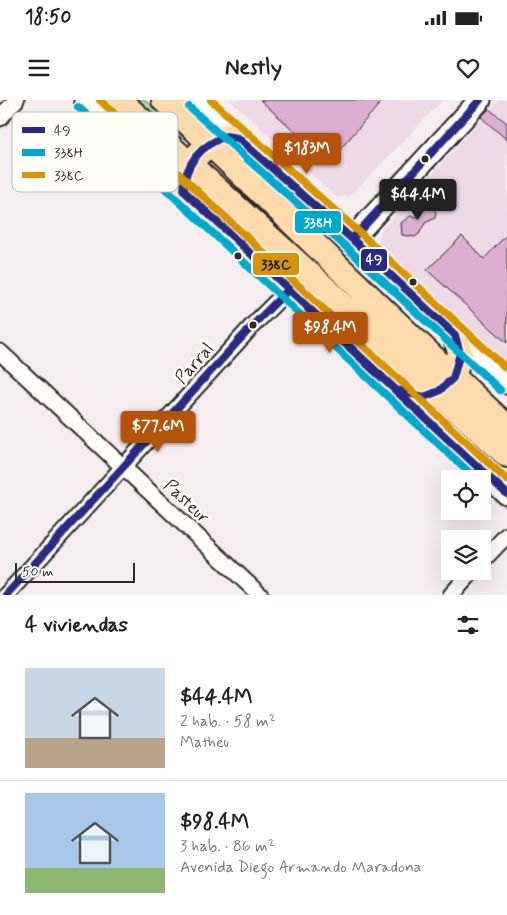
<!DOCTYPE html>
<html lang="es">
<head>
<meta charset="utf-8">
<style>
  :root { --surface:#fff; --page:#f2f2f2; --text:#222; --muted:#767676; --line:#e0e0e0; --accent:#b45309 }
  body { margin:0; font-family:Mynerve,sans-serif; background:var(--page); color:var(--text); height:100vh; display:flex; flex-direction:column; font-size:19px; white-space:nowrap }
  * { box-sizing:border-box; margin:0 }
  p { font-size:16px; color:var(--muted) }
  .icon { flex:none; width:28px; height:28px; fill:none; stroke:currentColor; stroke-width:2; stroke-linecap:round; stroke-linejoin:round }
  .map { position:relative; height:495px; overflow:hidden }
  .panel { display:flex; flex-direction:column; background:var(--surface); flex:1 }
  .panel>* { flex:none }
  .buttons { position:absolute; left:441px; top:370px; display:grid; gap:10px }
  .buttons a { display:grid; place-items:center; width:50px; height:50px; border-radius:0px; background:var(--surface); box-shadow:0 5px 20px #0002; font-size:25px }
  .scale { position:absolute; left:15px; bottom:12px; width:120px; box-sizing:border-box; padding-left:5px; border:2px solid #2b2b2b; border-top:0; font-size:14px; line-height:18px; white-space:nowrap; color:#2b2b2b; -webkit-text-stroke:4px #fdfcf7; paint-order:stroke }
  .price { position:absolute; translate:-50% -42px; padding:0 11px; border-radius:5px; background:var(--accent); color:#fff; font-size:16px; line-height:32px; filter:drop-shadow(0 1px 2px #0008) }
  .price::after { content:''; position:absolute; left:50%; top:30px; width:15px; height:11px; margin-left:-8px; background:inherit; clip-path:polygon(0 0,100% 0,50% 100%) }
  .price.selected { background:#222; color:#fff }
  ul { padding:0; list-style:none }
  li { display:flex; align-items:center; gap:15px; height:125px; padding:0 25px }
  li+li { border-top:1px solid var(--line) }
  li span { display:grid; place-items:center; flex:none; width:140px; height:100px; border-radius:0px; color:#555 }
  li>.icon { margin-inline-start:auto }
  span .icon { width:60px; height:60px; fill:#fffc; stroke-width:1 }
  li b { font-size:21px }
  h2 { display:flex; justify-content:space-between; align-items:center; height:60px; padding:0 25px; font-size:21px }
  .status { display:flex; justify-content:space-between; align-items:center; height:35px; padding:0 25px; background:var(--surface); direction:ltr }
  .status svg { height:14px; fill:currentColor }
  header { display:flex; justify-content:space-between; align-items:center; height:65px; padding:0 25px; background:var(--surface); font-size:22px; font-weight:700 }
  .map>svg:first-child { display:block }
  .built { fill:#eedae7 }
  .green { fill:#abdfa1; stroke:#6b8566 }
  .building { fill:#dcafd2; stroke:#2b2b2b }
  .lines { fill:none; stroke-linecap:round; stroke-linejoin:round }
  .street-casing { stroke:#2b2b2b; stroke-width:19 }
  .secondary-casing { stroke:#2b2b2b; stroke-width:25 }
  .primary-casing { stroke:#2b2b2b; stroke-width:28 }
  .street { stroke:#fdfcf7; stroke-width:15 }
  .secondary { stroke:#fdfcf7; stroke-width:21 }
  .primary { stroke:#fedbac; stroke-width:24 }
  .bus-1-casing { stroke:#fdfcf7; stroke-width:11 }
  .bus-2-casing { stroke:#fdfcf7; stroke-width:11 }
  .bus-3-casing { stroke:#fdfcf7; stroke-width:11 }
  .bus-1 { stroke:#292a83; stroke-width:8 }
  .bus-2 { stroke:#00a9ce; stroke-width:8 }
  .bus-3 { stroke:#d89406; stroke-width:8 }
  .bus-dot { fill:#2b2b2b; stroke:#fdfcf7; stroke-width:2 }
  .labels { text-anchor:middle; stroke-width:5; stroke-linejoin:round; paint-order:stroke }
  .street-label { font-size:18px; fill:#2b2b2b; stroke:#fdfcf7 }
  .key { fill:#fdfcf7; stroke:#bebdba; stroke-width:1 }
  .key-label { font-size:14px; fill:#2b2b2b }
  .line-badge { stroke:#fdfcf7; stroke-width:2 }
  .badge-label { font-size:14px; text-anchor:middle; font-weight:bold; fill:#fff }
  .pale-badge-label { font-size:14px; text-anchor:middle; font-weight:bold; fill:#111 }
</style>
</head>
<body>
<div class="status"><b>18:50</b><svg viewBox="0 0 49 12"><path d="M0 12V9h3v3zM5 12V6h3v6zM10 12V3h3v9zM15 12V0h3v12zM26 1h20v11H26zM47 4h2v5h-2z"/></svg></div>
<header><svg class="icon" aria-label="menu" viewBox="0 0 24 24"><path d="M4 6h16M4 12h16M4 18h16"/></svg>Nestly<svg class="icon" aria-label="heart" viewBox="0 0 24 24"><path d="M12 20l-8-8c-3-5 5-10 8-4 3-6 11-1 8 4z"/></svg></header>
<div class="map">
<svg width="507" height="495" viewBox="0 0 507 495">
  <rect width="100%" height="100%" fill="#f6edf0"/>
  <filter id="ink" filterUnits="userSpaceOnUse"><feTurbulence type="fractalNoise" baseFrequency=".02" numOctaves="2"/><feDisplacementMap in="SourceGraphic" scale="10" xChannelSelector="R" yChannelSelector="G"/><feConvolveMatrix kernelMatrix="1 2 1 2 8 2 1 2 1" color-interpolation-filters="sRGB"/></filter>
  <g filter="url(#ink)">
    <path class="built" d="M230,0H443L350,96L336,97Z
      M499,0H507V267L381,150L378,141L380,132Z"/>
    <path class="green" d="M138,0H145L178,30L182,38Z"/>
    <path class="building" d="M260,0H383L329,62Z
      M489,9L507,23V40L481,17Z
      M427,102L436,112L435,118L425,123L419,134L415,137L402,135L401,123L410,116L419,117L420,108Z
      M507,134V243L427,170L462,136L484,159Z"/>
    <g class="lines">
      <g class="street-casing">
        <path id="street" d="M0,18L16,0
          M0,252L260,495
          M482,461L507,435
          M6,495L254,224L288,190
          M451,495L473,471"/>
      </g>
      <g class="secondary-casing">
        <path id="secondary" d="M85,0L507,394
          M196,0L352,139L507,283
          M352,139L480,0"/>
      </g>
      <g class="primary-casing">
        <path id="primary" d="M119,0L507,355
          M164,0C279,108 391,220 507,327
          M184,91V77L189,64L210,42L226,36L238,38
          M396,290L424,297L439,291L453,278L460,253L455,235"/>
      </g>
      <use href="#street" class="street"/>
      <use href="#secondary" class="secondary"/>
      <use href="#primary" class="primary"/>
      <g class="bus-1-casing">
        <path id="bus-1" d="M226,36L238,38L352,139L455,235L460,253L453,278L439,291L424,297L396,290L184,91C184,64 201,45 226,36Z
          M352,139L480,0
          M308,209L507,394
          M6,495L254,224L288,190"/>
      </g>
      <g class="bus-2-casing">
        <path id="bus-2" d="M78,7L476,379
          M189,7L345,146L500,290"/>
      </g>
      <g class="bus-3-casing">
        <path id="bus-3" d="M100,0L507,380
          M211,0L359,132L507,269"/>
      </g>
      <use href="#bus-1" class="bus-1"/>
      <use href="#bus-2" class="bus-2"/>
      <use href="#bus-3" class="bus-3"/>
    </g>
  </g>
  <g class="bus-dot">
    <circle cx="425" cy="59" r="4.5"/>
    <circle cx="238" cy="156" r="4.5"/>
    <circle cx="413" cy="182" r="4.5"/>
    <circle cx="253" cy="225" r="4.5"/>
  </g>
  <g class="labels">
    <g class="street-label">
      <text transform="translate(194 263) rotate(-48)" y="6">Parral</text>
      <text transform="translate(187 401) rotate(43)" y="6">Pasteur</text>
    </g>
  </g>
  <rect x="12" y="12" width="166" height="80" rx="8" class="key"/>
  <rect x="22" y="27" width="23" height="6" fill="#292a83"/>
  <rect x="22" y="49" width="23" height="7" fill="#00a9ce"/>
  <rect x="22" y="72" width="23" height="6" fill="#d89406"/>
  <g class="key-label">
    <text x="54" y="35">49</text>
    <text x="54" y="57">338H</text>
    <text x="54" y="80">338C</text>
  </g>
  <g class="line-badge">
    <rect x="294" y="110" width="48" height="24" rx="5" fill="#00a9ce"/>
    <rect x="360" y="148" width="28" height="24" rx="5" fill="#292a83"/>
    <rect x="252" y="152" width="48" height="24" rx="5" fill="#d89406"/>
  </g>
  <g class="badge-label">
    <text x="318" y="127">338H</text>
    <text x="374" y="164">49</text>
  </g>
  <g class="pale-badge-label">
    <text x="276" y="169">338C</text>
  </g>
</svg>
<div class="buttons">
<a><svg class="icon" aria-label="locate" viewBox="0 0 24 24"><circle cx="12" cy="12" r="6"/><path d="M12 2v4M12 18v4M2 12h4M18 12h4"/></svg></a>
<a><svg class="icon" aria-label="layers" viewBox="0 0 24 24"><path d="M12 4l9 5-9 5-9-5zM3 14l9 5 9-5"/></svg></a>
</div>
<div class="scale">50 m</div>
<b class="price" style="left:307px;top:75px">$183M</b>
<b class="price selected" style="left:418px;top:121px">$44.4M</b>
<b class="price" style="left:330px;top:254px">$98.4M</b>
<b class="price" style="left:158px;top:353px">$77.6M</b>
</div>
<section class="panel">
<h2>4 viviendas<svg class="icon" aria-label="filters" viewBox="0 0 24 24"><path d="M4 7h16M4 17h16"/><circle cx="9" cy="7" r="2"/><circle cx="15" cy="17" r="2"/></svg></h2>
<ul>
<li><span style="background:linear-gradient(#c9d6e8 70%,#b9a48a 0)"><svg class="icon" aria-label="home" viewBox="0 0 24 24"><path d="M3 11l9-7 9 7M6 9v11h12V9"/></svg></span><div><b>$44.4M</b><p>2 hab. · 58 m²</p><p>Matheu</p></div></li>
<li><span style="background:linear-gradient(#a9c7e8 75%,#8fb573 0)"><svg class="icon" aria-label="home" viewBox="0 0 24 24"><path d="M3 11l9-7 9 7M6 9v11h12V9"/></svg></span><div><b>$98.4M</b><p>3 hab. · 86 m²</p><p>Avenida Diego Armando Maradona</p></div></li>
</ul>
</section>
</body>
</html>
